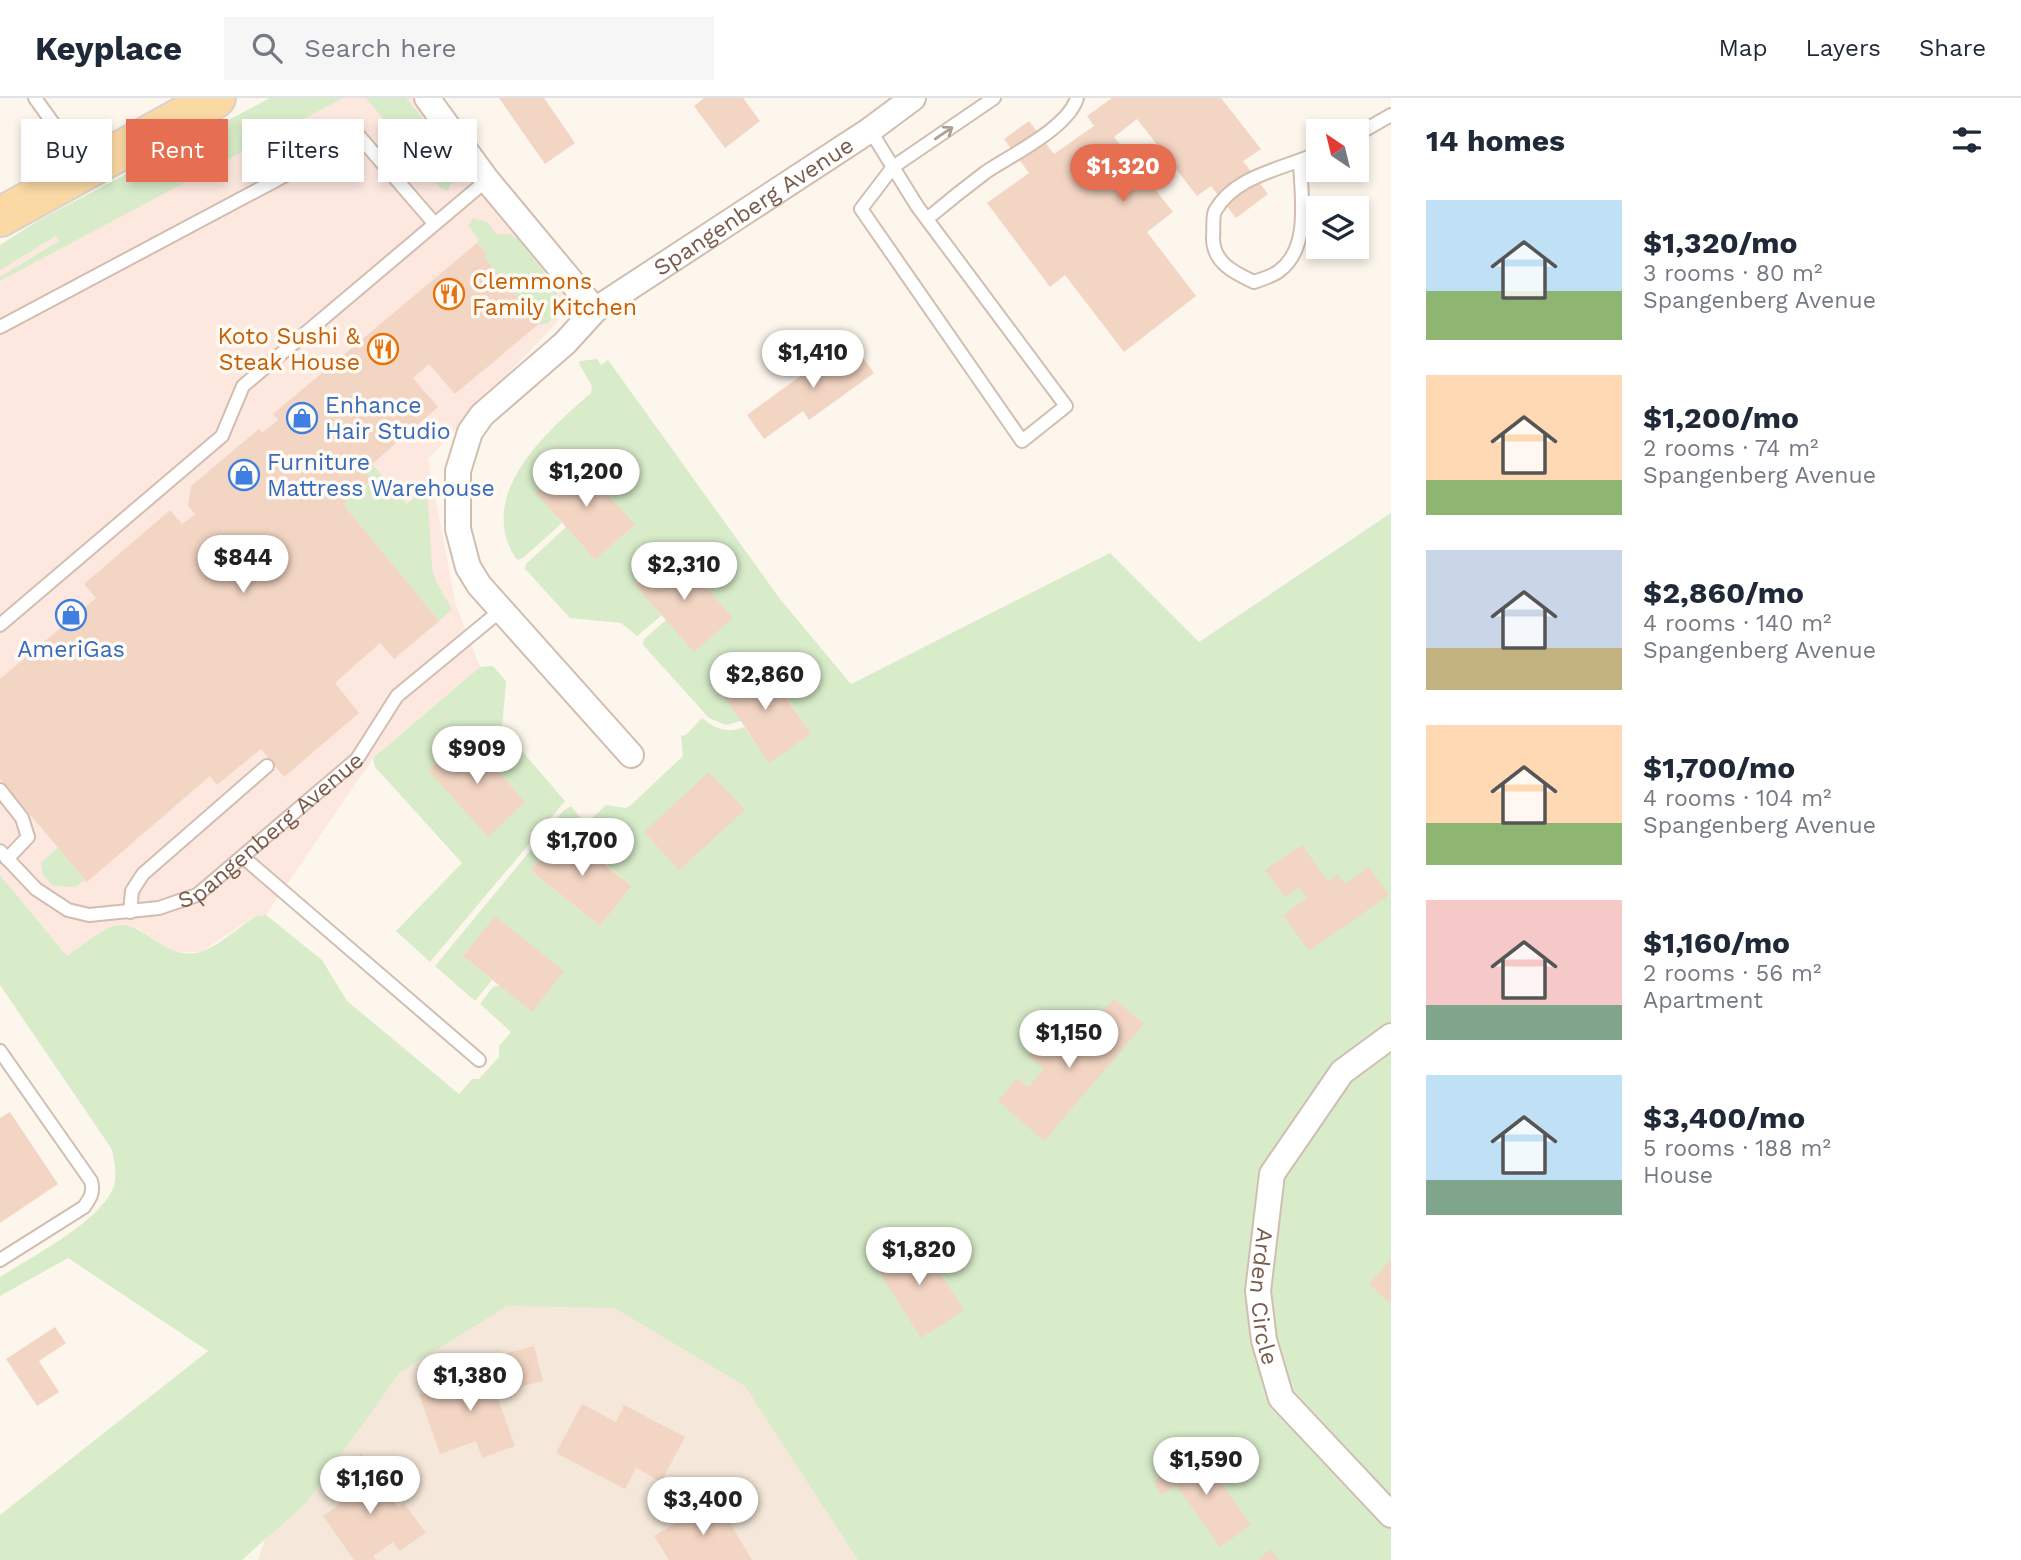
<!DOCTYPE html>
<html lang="en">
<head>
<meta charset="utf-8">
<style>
  :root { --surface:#fff; --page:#f6f6f7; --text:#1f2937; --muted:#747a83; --line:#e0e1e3; --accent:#e76f51 }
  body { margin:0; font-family:"Work Sans",sans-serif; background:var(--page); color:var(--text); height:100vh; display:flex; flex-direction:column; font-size:26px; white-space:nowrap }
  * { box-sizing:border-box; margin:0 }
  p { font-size:23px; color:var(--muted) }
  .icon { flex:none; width:38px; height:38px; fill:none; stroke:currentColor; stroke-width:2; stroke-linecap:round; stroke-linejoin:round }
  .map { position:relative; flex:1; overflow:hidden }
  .drawer { display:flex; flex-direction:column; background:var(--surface); width:630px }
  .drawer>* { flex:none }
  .guide { position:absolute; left:21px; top:21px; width:665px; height:63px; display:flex; gap:14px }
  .needle { width:46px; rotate:325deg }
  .tools { position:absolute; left:1306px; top:21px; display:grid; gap:14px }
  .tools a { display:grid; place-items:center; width:63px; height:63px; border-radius:0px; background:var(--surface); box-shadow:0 4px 10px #0003; font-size:35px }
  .price { position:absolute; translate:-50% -60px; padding:0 16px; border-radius:24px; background:#fff; color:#222; font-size:23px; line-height:46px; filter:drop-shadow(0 2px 4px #0008) }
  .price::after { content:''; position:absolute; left:50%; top:42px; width:21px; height:16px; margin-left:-10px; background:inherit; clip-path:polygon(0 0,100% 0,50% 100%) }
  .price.active { background:var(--accent); color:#fff }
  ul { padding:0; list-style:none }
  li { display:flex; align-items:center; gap:21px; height:175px; padding:0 35px }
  li span { display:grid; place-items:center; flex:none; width:196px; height:140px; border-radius:0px; color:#555 }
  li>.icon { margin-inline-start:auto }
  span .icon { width:84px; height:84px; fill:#fffc; stroke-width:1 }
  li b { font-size:30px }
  h2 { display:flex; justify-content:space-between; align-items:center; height:84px; padding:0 35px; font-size:30px }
  .pill { padding:0 24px; border-radius:0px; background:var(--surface); box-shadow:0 4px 10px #0003; font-size:24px; line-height:63px }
  .pill.active { background:var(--accent); color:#fff }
  header { display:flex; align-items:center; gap:42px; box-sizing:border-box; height:98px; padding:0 35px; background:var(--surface); border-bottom:2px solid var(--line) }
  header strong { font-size:33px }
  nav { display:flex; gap:38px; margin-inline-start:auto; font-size:24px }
  .search { width:490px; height:63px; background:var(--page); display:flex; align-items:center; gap:18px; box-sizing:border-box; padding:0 24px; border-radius:0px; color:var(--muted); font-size:26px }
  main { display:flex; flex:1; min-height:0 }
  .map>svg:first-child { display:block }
  .residential { fill:#f5e8da }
  .commercial { fill:#fde8e0 }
  .green { fill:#d8ecc9 }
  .building { fill:#f3d5c3 }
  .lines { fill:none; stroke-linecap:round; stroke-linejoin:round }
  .lane-casing { stroke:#d1beb0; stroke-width:16 }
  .street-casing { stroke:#d1beb0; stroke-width:28 }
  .primary-casing { stroke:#dad1cd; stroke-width:42 }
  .lane { stroke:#fff; stroke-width:12 }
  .street { stroke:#fff; stroke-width:24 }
  .primary { stroke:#fbd9a5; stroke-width:38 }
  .oneway { stroke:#af9d94 }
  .labels { text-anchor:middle; stroke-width:7; stroke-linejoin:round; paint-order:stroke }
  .street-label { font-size:23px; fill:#7a5c4d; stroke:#fffaf3 }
  .food-label { font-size:23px; fill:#c56008; stroke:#fffaf3; text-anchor:start }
  .shop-label { font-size:23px; fill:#366cbe; stroke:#fffaf3; text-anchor:start }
</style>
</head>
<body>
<header>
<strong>Keyplace</strong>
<div class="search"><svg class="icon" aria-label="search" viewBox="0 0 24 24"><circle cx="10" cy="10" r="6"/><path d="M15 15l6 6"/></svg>Search here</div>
<nav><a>Map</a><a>Layers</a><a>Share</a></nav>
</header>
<main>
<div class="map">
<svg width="1391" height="1462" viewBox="0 0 1391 1462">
  <rect width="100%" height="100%" fill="#fdf6ec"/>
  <path class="residential" d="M606,1139L771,1224L901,1462H258L303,1327Z"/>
  <path class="commercial" d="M278,0H412L567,198L557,224L428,361L456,507L480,569L373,660L266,817L255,818L201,854H171L139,831L123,828L108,831L67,858L0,777V150Z"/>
  <path class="green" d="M270,0H343L0,183V179L59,143L56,138L0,172V147L41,121Z
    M366,0H406L456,60L454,77L448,93L442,91Z
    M473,120L487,124L497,136H510L518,141L554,187C561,201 558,216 547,226H539L484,159L486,156L477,145L479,141L468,128Z
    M597,261L601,267L608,262L780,501L851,586L1110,455L1199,544L1391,415V1462H858L745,1288L615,1210L507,1208L400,1274L306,1405L242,1462H0V1417L208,1253L68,1160L0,1198V1179C33,1158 94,1127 112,1093C118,1080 115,1063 111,1050L0,887V777L67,858C81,849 98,833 114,828C143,820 163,864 200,854C218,849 239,829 256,818L266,817L322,862L347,903L459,996L472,981H479L499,959V948L511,934L480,906L493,889L499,887L532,913L495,819L463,858L492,882L475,903L435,868L563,713L571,708L590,732L601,763L563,733L531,773L600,828L632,788L607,767L610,758L590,722L606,707L626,710L631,707L683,658L681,638L686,637L702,620C716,631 727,636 744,629L769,664L811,636L762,563L719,591L741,623L726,627L709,620L643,547L644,541L666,522L674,453L635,487L662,517L637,538L621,525L570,520L525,471L526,466L566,429L595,462L634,428L576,361L537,395L562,425L523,460L517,462C473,398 547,333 591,295L592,288L579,266L580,263Z
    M372,366L407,406L427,389L432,470L436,484L452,511L439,523L343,406L372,383L364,373Z
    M493,568L506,583L502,631L515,647L492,667L497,672L522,653L565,703L430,864L396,833L462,765L375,669L373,660L480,569Z
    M58,749L85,782L75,789L53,788L43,777L41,765Z"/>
  <path class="building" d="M499,0H544L575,45L545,66Z
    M704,0H743L760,23L725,50L694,8Z
    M1112,0H1221L1261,51L1243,63L1268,96L1236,120L1211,88L1197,98L1137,21L1114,39L1173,114L1147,134L1196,198L1124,254L1065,177L1050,189L987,105L1029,75L1004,41L1029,23L1054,56L1094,28L1087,18Z
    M477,145L487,156L484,159L539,226L455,296L429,266L413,280L438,309L364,373L372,382L343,406L439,523L394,561L380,545L335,585L359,615L284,679L261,651L217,687L210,678L87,784L0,681V581L96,500L84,486L170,412L182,426L195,416L188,408L191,388L259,331L262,335L278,322L273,316Z
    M850,242L874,275L809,322L803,313L764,341L747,317Z
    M576,361L635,427L595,462L536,395Z
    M674,453L733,520L694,554L635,487Z
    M761,563L811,636L769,665L719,591Z
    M466,638L525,704L488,739L428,672Z
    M709,674L745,712L679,772L644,734Z
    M563,733L632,788L600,828L531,773Z
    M1302,747L1328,784L1338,776L1345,786L1369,769L1389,797L1309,853L1283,817L1307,800L1299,789L1285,799L1265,772Z
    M495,818L564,873L532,914L463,858Z
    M1114,901L1144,926L1044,1043L998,1003L1017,980L1028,989L1044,971L1029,958L1050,933L1071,951Z
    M10,1014L58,1086L0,1125V1020Z
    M916,1139L964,1212L921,1240L874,1166Z
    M1391,1161V1206L1369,1186Z
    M55,1229L66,1245L39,1263L59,1294L37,1308L6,1261Z
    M534,1248L543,1283L516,1290L507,1255Z
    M500,1268L510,1297L498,1301L515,1348L482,1360L476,1343L440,1356L419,1296Z
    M582,1306L616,1324L624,1307L685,1339L661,1384L636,1370L625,1391L556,1355Z
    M1198,1352L1251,1427L1220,1449L1176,1387L1162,1397L1153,1384Z
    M361,1356L398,1409L404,1405L426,1435L399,1453L393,1444L373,1458L376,1462H354L323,1418L340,1406L333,1396L354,1381L345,1367Z
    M716,1401L752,1462H669L654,1438Z
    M1270,1451L1279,1462H1258Z"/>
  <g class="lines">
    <g class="lane-casing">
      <g id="lane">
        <path d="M35,0L83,67"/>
        <path d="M870,32L917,108L1066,308L1022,343L861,111L893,69L994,0"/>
        <path d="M1356,37L1391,17"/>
        <path d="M1300,64C1301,97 1311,150 1279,173C1273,178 1262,181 1254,184C1235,175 1213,165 1213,140C1214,132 1212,120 1215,113C1235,77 1284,71 1318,55"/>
        <path d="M927,121C946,105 966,89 986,74C1011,57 1068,30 1077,0"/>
        <path d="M0,229L359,38L434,125"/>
        <path d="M0,527L222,338L243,288L487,82"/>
        <path d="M0,692L22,720L28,739L7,761"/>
        <path id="s1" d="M0,753L36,791L68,812L89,817L159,810L197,797L357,661L397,598L500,513"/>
        <path d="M243,759L479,962"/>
        <path d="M130,814L132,793L143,776L267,668"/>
        <path d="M0,953L91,1083C94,1094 91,1099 84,1109L0,1162"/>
      </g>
    </g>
    <g class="street-casing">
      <g id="street">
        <path d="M427,0L487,82L595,212"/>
        <path id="s2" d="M631,657L479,487L468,469L458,431V373L470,334L482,317L565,245L595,212L870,32L913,0"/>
        <path id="s3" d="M1391,938L1342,974L1272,1076L1258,1193L1264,1242L1281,1300L1391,1417"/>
      </g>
    </g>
    <g class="primary-casing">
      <path id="primary" d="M0,119L216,0"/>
    </g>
    <use href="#lane" class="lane"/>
    <use href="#street" class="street"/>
    <use href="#primary" class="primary"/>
  </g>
  <defs><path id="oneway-shaft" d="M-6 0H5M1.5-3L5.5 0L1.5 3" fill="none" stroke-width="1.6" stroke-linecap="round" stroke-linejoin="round" transform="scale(1.75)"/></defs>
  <use class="oneway" href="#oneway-shaft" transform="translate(944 35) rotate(-34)"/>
  <defs>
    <g id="restaurant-ring" transform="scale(1.575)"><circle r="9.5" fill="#fffaf3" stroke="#e8710a" stroke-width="1.5"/><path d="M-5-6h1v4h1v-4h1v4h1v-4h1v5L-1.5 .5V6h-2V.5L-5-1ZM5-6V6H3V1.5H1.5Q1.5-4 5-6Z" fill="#e8710a"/></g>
    <g id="shop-ring" transform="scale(1.575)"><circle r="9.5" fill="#fffaf3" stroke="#3f7fe0" stroke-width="1.5"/><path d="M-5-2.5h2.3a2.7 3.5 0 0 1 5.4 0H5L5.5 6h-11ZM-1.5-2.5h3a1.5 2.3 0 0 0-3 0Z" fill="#3f7fe0"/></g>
  </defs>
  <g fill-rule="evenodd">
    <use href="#restaurant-ring" x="449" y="196"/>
    <use href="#restaurant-ring" x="383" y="251"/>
    <use href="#shop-ring" x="302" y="320"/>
    <use href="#shop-ring" x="244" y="377"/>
    <use href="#shop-ring" x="71" y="517"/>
  </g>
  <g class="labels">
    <g class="street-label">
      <text dy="8" stroke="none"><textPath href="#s2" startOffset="752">Spangenberg Avenue</textPath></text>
      <text dy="8" stroke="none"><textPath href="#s1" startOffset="320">Spangenberg Avenue</textPath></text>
      <text dy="8" stroke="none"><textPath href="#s3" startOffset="308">Arden Circle</textPath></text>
    </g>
    <g class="food-label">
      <text x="472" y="191">Clemmons<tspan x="472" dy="26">Family Kitchen</tspan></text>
      <text x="360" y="246" text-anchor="end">Koto Sushi &amp;<tspan x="360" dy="26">Steak House</tspan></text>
    </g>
    <g class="shop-label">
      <text x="325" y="315">Enhance<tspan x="325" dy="26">Hair Studio</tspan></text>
      <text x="267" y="372">Furniture<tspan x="267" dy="26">Mattress Warehouse</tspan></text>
      <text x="71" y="559" text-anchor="middle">AmeriGas</text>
    </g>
  </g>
</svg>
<div class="tools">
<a><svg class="needle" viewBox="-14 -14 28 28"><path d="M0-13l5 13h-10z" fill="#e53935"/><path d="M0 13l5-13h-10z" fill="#747a83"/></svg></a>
<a><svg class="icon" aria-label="layers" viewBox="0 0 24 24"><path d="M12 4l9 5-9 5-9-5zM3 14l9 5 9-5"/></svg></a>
</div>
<b class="price active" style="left:1123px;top:106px">$1,320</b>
<b class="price" style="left:813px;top:292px">$1,410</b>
<b class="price" style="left:586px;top:411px">$1,200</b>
<b class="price" style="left:243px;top:497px">$844</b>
<b class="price" style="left:684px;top:504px">$2,310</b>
<b class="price" style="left:765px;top:614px">$2,860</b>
<b class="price" style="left:477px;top:688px">$909</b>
<b class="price" style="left:582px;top:780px">$1,700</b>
<b class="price" style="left:1069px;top:972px">$1,150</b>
<b class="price" style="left:919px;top:1189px">$1,820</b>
<b class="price" style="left:470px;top:1315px">$1,380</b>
<b class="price" style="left:1206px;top:1399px">$1,590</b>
<b class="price" style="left:370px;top:1418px">$1,160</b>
<b class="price" style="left:703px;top:1439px">$3,400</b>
<div class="guide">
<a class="pill">Buy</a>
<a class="pill active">Rent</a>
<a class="pill">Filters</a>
<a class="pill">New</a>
</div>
</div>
<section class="drawer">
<h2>14 homes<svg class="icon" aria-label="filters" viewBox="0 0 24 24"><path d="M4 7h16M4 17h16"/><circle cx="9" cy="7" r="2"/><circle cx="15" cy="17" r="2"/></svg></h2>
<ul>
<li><span style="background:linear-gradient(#bfe0f5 65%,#8fb573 0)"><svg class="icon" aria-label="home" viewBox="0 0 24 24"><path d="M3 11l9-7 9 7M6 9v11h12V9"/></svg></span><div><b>$1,320/mo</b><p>3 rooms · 80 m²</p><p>Spangenberg Avenue</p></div></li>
<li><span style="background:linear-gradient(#ffd9b3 75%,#8fb573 0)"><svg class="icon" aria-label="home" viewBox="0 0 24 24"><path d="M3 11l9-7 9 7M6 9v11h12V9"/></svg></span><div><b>$1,200/mo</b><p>2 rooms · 74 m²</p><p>Spangenberg Avenue</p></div></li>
<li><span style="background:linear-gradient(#c9d6e8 70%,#c2b280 0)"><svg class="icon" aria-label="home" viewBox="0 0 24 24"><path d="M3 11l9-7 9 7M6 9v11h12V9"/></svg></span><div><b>$2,860/mo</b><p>4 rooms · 140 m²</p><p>Spangenberg Avenue</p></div></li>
<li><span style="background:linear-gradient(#ffd9b3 70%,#8fb573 0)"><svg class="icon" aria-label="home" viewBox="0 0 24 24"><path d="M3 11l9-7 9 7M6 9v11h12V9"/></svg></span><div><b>$1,700/mo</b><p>4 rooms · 104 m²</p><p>Spangenberg Avenue</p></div></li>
<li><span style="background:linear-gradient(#f6c9c9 75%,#7fa58c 0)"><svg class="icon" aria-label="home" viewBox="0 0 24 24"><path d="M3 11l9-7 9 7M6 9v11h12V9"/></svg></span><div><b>$1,160/mo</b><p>2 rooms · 56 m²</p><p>Apartment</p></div></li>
<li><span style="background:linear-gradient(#bfe0f5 75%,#7fa58c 0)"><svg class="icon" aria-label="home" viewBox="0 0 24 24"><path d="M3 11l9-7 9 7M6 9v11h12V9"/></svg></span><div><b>$3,400/mo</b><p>5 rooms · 188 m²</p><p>House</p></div></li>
</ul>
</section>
</main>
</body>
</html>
